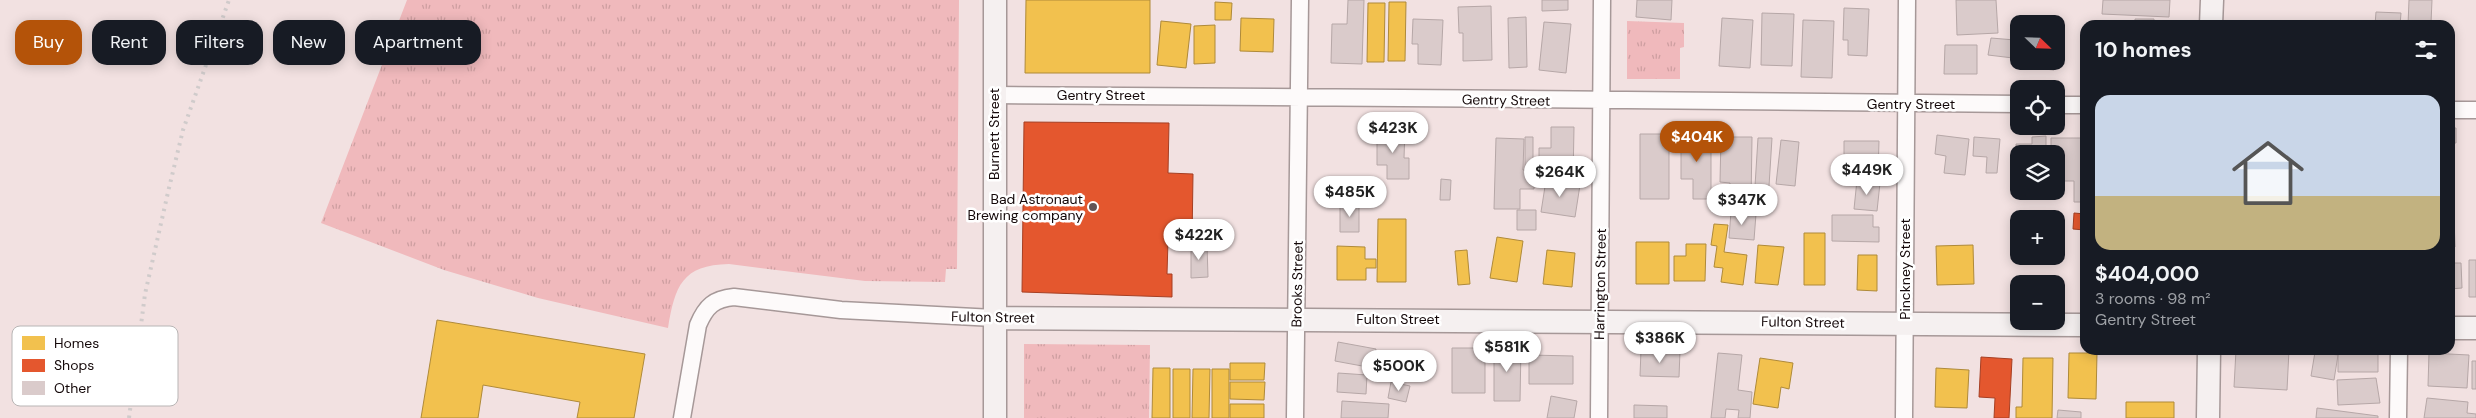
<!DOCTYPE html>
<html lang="en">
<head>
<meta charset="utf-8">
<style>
  :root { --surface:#171b24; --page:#242831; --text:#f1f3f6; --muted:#9ea1a6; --line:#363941; --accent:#b45309 }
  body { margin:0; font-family:"DM Sans",sans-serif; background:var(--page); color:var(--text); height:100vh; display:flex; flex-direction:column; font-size:19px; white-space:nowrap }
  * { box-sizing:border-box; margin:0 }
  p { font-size:16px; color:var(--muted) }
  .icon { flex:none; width:28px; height:28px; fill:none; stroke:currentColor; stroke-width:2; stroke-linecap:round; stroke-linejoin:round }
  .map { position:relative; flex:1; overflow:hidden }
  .side { position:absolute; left:2080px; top:20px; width:375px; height:335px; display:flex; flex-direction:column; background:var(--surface); border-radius:15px; box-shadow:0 2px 12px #0003 }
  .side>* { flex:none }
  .guide { position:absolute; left:15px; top:20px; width:475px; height:45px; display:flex; gap:10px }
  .needle { width:32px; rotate:113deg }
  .fabs { position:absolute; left:2010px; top:15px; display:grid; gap:10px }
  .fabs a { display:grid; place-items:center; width:55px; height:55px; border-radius:10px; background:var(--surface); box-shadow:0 2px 12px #0003; font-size:25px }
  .price { position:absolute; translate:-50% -42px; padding:0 11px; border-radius:18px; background:#fff; color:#222; font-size:16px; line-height:32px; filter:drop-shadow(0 1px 2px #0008) }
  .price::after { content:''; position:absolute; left:50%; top:30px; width:15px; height:11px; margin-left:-8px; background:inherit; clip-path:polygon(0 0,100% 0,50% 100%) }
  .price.current { background:var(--accent); color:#fff }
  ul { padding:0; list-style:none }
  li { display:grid; align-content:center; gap:10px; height:265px; padding:0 15px }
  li+li { border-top:1px solid var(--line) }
  li span { display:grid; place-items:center; height:155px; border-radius:15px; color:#555 }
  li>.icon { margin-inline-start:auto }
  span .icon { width:90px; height:90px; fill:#fffc; stroke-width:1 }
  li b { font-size:21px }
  h2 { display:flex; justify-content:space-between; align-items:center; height:60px; padding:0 15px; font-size:21px }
  .pill { padding:0 18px; border-radius:15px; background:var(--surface); box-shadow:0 2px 12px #0003; font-size:18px; line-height:45px }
  .pill.current { background:var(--accent); color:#fff }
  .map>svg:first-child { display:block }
  .grass { fill:url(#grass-tufts) }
  .homes { fill:#f2c14e; stroke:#af8a39 }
  .shops { fill:#e4572e; stroke:#a63f23 }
  .building { fill:#dacbcb; stroke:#b6a7a7 }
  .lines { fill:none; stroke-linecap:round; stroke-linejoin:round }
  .street-casing { stroke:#a69898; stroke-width:19 }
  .secondary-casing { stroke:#a69898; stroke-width:25 }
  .street { stroke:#fdfafa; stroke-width:16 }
  .secondary { stroke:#f5f0f0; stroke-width:22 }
  .rail { stroke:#d0cbcb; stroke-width:4; stroke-dasharray:2.5 5; stroke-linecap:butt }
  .poi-dot { fill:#625455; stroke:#fff; stroke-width:2 }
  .labels { text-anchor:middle; stroke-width:5; stroke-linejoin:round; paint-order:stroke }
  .street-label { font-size:14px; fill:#140809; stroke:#fff }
  .poi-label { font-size:14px; fill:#140809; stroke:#fff; text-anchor:end }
  .key { fill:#fff; stroke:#b8b5b5; stroke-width:1 }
  .key-label { font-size:14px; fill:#140809 }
</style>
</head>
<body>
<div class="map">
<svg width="2476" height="418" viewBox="0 0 2476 418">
  <defs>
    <pattern id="grass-tufts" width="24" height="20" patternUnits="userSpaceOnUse" patternTransform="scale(1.25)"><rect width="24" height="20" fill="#f0b9bc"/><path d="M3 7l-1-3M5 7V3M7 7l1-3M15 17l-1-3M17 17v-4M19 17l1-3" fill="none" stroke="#cd9ea0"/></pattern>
  </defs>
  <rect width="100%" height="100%" fill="#f2e1e1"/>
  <path class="grass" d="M407,0H959L957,269H946L945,282L865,281L729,264C682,265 675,286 668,328L538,298L444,270L321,223Z
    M1627,21L1684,23V47L1680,48V79H1627Z
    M1024,344L1150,345L1149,418H1024Z"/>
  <path class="homes" d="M1026,0H1150V73H1025Z
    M1215,2L1232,3L1231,20H1215Z
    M1389,2H1406L1405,61H1388Z
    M1368,3H1385L1384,62H1367Z
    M1241,18L1274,19L1273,52L1240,51Z
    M1161,21L1191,24L1186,68L1157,65Z
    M1215,25V63L1194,64V26Z
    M1378,219H1406V282H1377Z
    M1714,224L1728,225L1724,252L1747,255L1743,285L1721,282L1723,268L1714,267L1717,246L1711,245Z
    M1804,233H1825V285H1804Z
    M1497,237L1523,241L1517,282L1490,278Z
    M1636,242H1669V284H1636Z
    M1686,244H1706L1705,281H1674V256H1686Z
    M1758,245L1784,247L1778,285L1755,283Z
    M1973,245L1974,284L1937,285L1936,246Z
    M1337,246L1365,247V259H1376V268H1366V280H1337Z
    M1467,250L1470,284L1458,285L1455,251Z
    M1547,250L1575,253L1572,287L1543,284Z
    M1858,255H1877V291L1857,290Z
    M437,320L645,354L634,418H577L580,402L483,385L478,418H421Z
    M2069,353H2097L2096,399L2068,398Z
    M1760,358L1793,363L1789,389L1781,387L1778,408L1753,404Z
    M2023,358H2053L2052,418H2016V407H2022Z
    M1230,363H1265L1264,380H1230Z
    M1153,368H1170V418H1152Z
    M1936,368L1969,370L1967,408L1935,407Z
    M1173,369H1190V418H1173Z
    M1193,369H1210L1209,418H1192Z
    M1212,369H1229V418H1212Z
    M1230,382H1265L1264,400L1230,399Z
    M2126,402H2174V418H2126Z
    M1230,404H1264V418H1230Z"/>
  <path class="shops" d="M1024,122L1169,123L1168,173L1193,174L1192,241H1168L1167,274H1172V297L1022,292Z
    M2074,213L2085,214V230L2073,229Z
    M1981,357L2012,359L2009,418H1994L1995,398L1979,397Z"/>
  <path class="building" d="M1348,0H1364L1362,64L1331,63L1332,24H1347Z
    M1542,0H1568V10L1542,11Z
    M1637,0H1672L1671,20L1636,17Z
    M1956,0H1996L1998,33L1957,35Z
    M2103,0H2170L2169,17L2102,14Z
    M2409,0H2432L2431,23L2442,25H2408Z
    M1491,6L1492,60L1463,61V33H1459L1458,7Z
    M1844,8L1869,9L1867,56L1848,55V40H1843Z
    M2376,12L2401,13L2400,25H2375Z
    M1762,13L1794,14L1792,66L1761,65Z
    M1526,17L1527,67L1509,68L1508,18Z
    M1722,18L1753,20L1750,68L1719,66Z
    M1413,19L1443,20L1441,65L1418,64V44H1412Z
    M2135,19H2154V25H2135Z
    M1803,20L1834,21L1832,78L1801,77Z
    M1544,22L1571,24L1566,73L1539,70Z
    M1991,38L2015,40L2013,58L1988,55Z
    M1945,45H1977V74H1944Z
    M2024,61H2055L2054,70L2023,67Z
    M1551,127H1574L1573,179L1539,178V148H1551Z
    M2450,128H2456V143H2450V152Z
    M1377,130H1405L1404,158H1409V179H1387V165H1377Z
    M1640,134H1669V199H1640Z
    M1681,134H1711V199H1693V179H1681Z
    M1937,135L1969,139L1965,175L1944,173L1946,156L1935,154Z
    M2046,136V154H2019V182H2017L2016,144H2032V137Z
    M1525,137H1533V169H1525Z
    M1721,137H1752L1751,203H1730V183L1720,182Z
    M1974,137L2000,139L1997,173H1986L1987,157L1973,156Z
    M1496,138L1524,139L1523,170H1534V189H1520V209H1494Z
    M1758,138H1772L1769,186H1755Z
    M2051,138H2085V202H2074V181H2056V154H2051Z
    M1781,140L1799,142L1795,186L1776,184Z
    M1844,141H1879L1878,175H1844Z
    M1441,179L1451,180L1450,200H1440Z
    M1546,180L1580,185L1575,217L1541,212Z
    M1857,180L1880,183L1877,211L1854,209Z
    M1340,205H1359V232H1340Z
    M1517,210H1536V230H1517Z
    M1731,212L1756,214L1754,240L1729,238Z
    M1832,215H1873V227H1879V242L1832,241Z
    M2450,218H2454L2455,247L2450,248Z
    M1191,245H1207L1208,277L1191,278Z
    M2469,260H2476V297H2469Z
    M2450,263H2461L2462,288L2450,289Z
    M1338,342L1376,349L1373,368L1335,361Z
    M1494,345L1521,346L1520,401H1494Z
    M1452,348H1485V393H1452Z
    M1641,350L1680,351L1679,377L1640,376Z
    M2236,350H2289L2287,390L2234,387Z
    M2338,350H2378V372H2338Z
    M2315,352L2338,355L2334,380L2311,376Z
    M1718,353L1742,355L1738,390L1752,392L1750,418H1738L1739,410L1726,409L1725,418H1711Z
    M2429,353L2469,355L2467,388L2428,386Z
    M1529,355L1573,356V384H1529Z
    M2472,361H2476V389H2472Z
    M1338,373L1367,375L1366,394L1337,392Z
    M2376,378L2380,403L2338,405L2337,380Z
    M1391,382L1410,386L1406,402L1388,398Z
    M1551,396L1577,401L1574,418H1547Z
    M2427,398L2468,402L2467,413L2476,414V418H2424Z
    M1342,401L1389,404L1388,418H1341Z
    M1634,405L1667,406V418H1634Z
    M2317,408L2378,416V418H2316Z
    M2058,410L2081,412V418H2057Z"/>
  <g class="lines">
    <g class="street-casing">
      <path id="street" d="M994,95C1336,95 1677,102 2019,104
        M2056,105H2085
        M2450,110H2476
        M682,418L698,325C706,306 714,299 734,297L841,310L994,318
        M1295,418L1300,0
        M1599,418L1602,0
        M1904,418L1907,0
        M2398,418L2399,350"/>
    </g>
    <g class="secondary-casing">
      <path id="secondary" d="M2211,25L2212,0
        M994,318L2085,325
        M2450,328H2476
        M995,418V0
        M2208,418L2209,350"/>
    </g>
    <use href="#street" class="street"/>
    <use href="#secondary" class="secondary"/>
    <path class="rail" d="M129,418L145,294L169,188L183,130L229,0"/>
  </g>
  <circle class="poi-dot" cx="1093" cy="207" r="5"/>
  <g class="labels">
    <g class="street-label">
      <text x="1101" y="100">Gentry Street</text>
      <text transform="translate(1506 100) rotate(1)" y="5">Gentry Street</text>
      <text x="1911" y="109">Gentry Street</text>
      <text transform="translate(994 134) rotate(-90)" y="5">Burnett Street</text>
      <text transform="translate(1905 269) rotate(-90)" y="5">Pinckney Street</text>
      <text transform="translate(1297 284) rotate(-89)" y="5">Brooks Street</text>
      <text transform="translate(1600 284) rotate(-89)" y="5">Harrington Street</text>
      <text transform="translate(993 317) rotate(1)" y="5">Fulton Street</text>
      <text x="1398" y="324">Fulton Street</text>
      <text transform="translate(1803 322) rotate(1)" y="5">Fulton Street</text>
    </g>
    <g class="poi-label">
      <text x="1083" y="204">Bad Astronaut<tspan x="1083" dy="16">Brewing company</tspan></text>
    </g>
  </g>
  <rect x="12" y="326" width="166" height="80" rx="8" class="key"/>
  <rect x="22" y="336" width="23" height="14" fill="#f2c14e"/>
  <rect x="22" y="359" width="23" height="13" fill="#e4572e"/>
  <rect x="22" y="381" width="23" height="14" fill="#dacbcb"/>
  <g class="key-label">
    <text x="54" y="348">Homes</text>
    <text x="54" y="370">Shops</text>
    <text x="54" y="393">Other</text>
  </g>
</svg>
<div class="fabs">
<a><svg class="needle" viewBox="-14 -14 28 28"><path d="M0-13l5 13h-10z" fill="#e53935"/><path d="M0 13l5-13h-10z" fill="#9ea1a6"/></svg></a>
<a><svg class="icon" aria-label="locate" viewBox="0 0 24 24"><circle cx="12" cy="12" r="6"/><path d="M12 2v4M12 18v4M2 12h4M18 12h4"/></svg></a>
<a><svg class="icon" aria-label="layers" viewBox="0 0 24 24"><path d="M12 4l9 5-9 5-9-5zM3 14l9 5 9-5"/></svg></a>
<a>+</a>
<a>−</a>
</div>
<b class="price" style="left:1393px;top:154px">$423K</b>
<b class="price current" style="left:1697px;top:163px">$404K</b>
<b class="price" style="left:1867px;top:196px">$449K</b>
<b class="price" style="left:1560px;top:198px">$264K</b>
<b class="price" style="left:1350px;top:218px">$485K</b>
<b class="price" style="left:1742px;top:226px">$347K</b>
<b class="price" style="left:1199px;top:261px">$422K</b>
<b class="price" style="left:1660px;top:364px">$386K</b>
<b class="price" style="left:1507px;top:373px">$581K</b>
<b class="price" style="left:1399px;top:392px">$500K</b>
<div class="guide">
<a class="pill current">Buy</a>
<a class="pill">Rent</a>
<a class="pill">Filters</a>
<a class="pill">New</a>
<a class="pill">Apartment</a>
</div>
<section class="side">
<h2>10 homes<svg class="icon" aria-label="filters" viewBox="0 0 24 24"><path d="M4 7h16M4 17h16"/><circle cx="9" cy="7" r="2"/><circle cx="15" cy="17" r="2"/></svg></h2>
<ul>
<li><span style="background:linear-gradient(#c9d6e8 65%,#c2b280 0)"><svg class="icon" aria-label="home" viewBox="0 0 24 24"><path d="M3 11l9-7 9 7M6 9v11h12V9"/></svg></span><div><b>$404,000</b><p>3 rooms · 98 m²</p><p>Gentry Street</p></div></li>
</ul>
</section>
</div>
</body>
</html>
